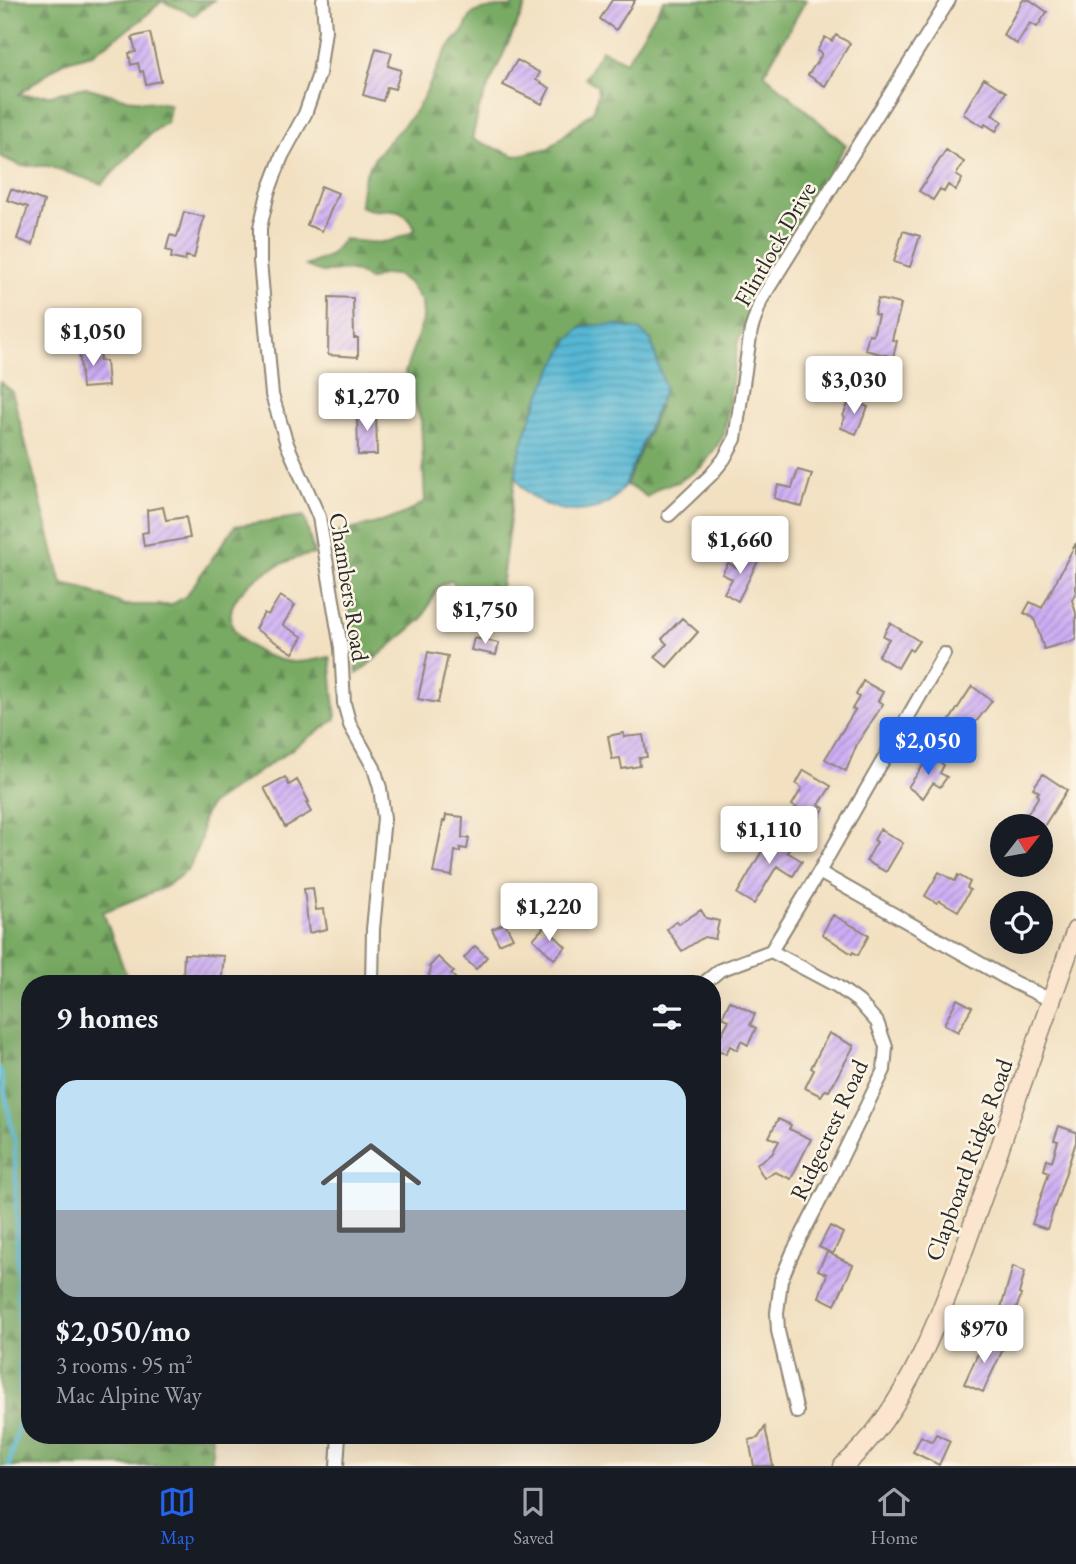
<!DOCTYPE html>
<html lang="en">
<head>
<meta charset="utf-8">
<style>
  :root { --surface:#171b24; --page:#242831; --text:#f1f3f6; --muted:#9ea1a6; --line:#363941; --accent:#2563eb }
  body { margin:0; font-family:"EB Garamond",serif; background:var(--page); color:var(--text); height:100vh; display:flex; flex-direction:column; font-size:26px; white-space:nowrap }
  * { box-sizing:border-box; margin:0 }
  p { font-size:23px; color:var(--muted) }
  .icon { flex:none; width:38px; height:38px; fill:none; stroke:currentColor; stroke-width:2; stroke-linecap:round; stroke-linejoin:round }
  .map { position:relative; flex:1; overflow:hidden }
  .details { position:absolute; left:21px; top:975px; width:700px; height:469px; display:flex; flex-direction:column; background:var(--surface); border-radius:28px; box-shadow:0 7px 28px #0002 }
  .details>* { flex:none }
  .needle { width:46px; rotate:59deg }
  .buttons { position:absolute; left:990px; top:814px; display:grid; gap:14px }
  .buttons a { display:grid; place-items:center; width:63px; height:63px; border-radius:50%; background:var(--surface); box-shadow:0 7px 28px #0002; font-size:35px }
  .price { position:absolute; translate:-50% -60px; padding:0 16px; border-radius:7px; background:#fff; color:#222; font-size:23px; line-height:46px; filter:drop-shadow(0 2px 4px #0008) }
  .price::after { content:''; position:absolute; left:50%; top:42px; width:21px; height:16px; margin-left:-10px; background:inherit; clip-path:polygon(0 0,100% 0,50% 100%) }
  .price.on { background:var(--accent); color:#fff }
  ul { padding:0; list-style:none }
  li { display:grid; align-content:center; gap:14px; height:371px; padding:0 35px }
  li+li { border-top:2px solid var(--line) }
  li span { display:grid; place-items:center; height:217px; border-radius:21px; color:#555 }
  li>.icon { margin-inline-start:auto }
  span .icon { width:126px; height:126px; fill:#fffc; stroke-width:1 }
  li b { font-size:30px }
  h2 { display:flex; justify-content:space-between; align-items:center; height:84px; padding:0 35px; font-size:30px }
  .tab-bar { display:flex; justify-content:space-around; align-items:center; height:98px; border-top:2px solid var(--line); background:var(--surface); font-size:19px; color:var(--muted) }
  .tab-bar a { display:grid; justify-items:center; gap:4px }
  .tab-bar .on { color:var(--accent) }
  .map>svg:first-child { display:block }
  .forest { fill:url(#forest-firs); stroke:#526a48; stroke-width:2 }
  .water { fill:url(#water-rules); stroke:#417280; stroke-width:2 }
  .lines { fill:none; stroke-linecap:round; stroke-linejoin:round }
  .stream { stroke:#57b8d5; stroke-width:4.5 }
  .building { fill:url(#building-hatch) }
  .minor-casing { stroke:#8e8676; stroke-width:16 }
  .secondary-casing { stroke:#8e8676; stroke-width:21 }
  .minor { stroke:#fff; stroke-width:12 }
  .secondary { stroke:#fbe5cf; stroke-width:18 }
  .labels { text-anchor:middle; stroke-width:5; stroke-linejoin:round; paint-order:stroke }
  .street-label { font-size:24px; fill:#2b2b2b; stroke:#fcf5e5 }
</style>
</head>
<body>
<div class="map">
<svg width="1076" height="1466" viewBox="0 0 1076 1466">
  <defs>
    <pattern id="forest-firs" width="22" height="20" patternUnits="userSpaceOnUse" patternTransform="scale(1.75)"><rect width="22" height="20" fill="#78aa64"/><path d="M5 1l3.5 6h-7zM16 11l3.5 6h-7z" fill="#638b53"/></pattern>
    <pattern id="water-rules" width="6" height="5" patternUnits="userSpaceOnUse" patternTransform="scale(1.75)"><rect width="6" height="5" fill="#57b8d5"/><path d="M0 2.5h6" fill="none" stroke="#4896ad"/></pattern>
    <pattern id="building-hatch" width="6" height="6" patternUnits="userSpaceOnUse" patternTransform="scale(1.75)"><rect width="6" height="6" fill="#ceaef5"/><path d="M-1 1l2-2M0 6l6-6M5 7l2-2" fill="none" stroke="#a78ec7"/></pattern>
  </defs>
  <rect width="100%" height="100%" fill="#fcf5e5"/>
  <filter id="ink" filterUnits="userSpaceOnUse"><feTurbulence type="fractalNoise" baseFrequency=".0143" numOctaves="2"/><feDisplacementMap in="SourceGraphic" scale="14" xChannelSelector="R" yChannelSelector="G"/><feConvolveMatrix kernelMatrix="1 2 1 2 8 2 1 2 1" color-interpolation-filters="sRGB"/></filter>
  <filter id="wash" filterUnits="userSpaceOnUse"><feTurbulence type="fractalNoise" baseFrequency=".00686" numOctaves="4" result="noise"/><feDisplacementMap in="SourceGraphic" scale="28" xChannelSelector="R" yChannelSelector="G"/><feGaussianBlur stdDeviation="1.57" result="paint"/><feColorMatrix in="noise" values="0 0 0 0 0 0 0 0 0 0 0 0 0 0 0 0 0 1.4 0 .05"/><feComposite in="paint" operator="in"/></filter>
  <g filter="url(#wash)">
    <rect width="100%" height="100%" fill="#f2e0c1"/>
    <path class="forest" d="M0,0H214L194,15L162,1L141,20L92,54L63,62L18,95H51L85,87L127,99L170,104L167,122L150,134L102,184L48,166H21L0,156Z
      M520,0H528L480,105L472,139L515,156L549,148L594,110L598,93L597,85L585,78L602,50L626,62L664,0H806L764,74L846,145L767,271L738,341L724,435L703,466L678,482L660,487L647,497L637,490L626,485L659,407L536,402L516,473L498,611L468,626L461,620L462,602L452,580L438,587L422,619L357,674L347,587L336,533C367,525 399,521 425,501L421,421L405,372L423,320L422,302L410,284L397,275L384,274L369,280C349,264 344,273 323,272C318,271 311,268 306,266L329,256L344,239C374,244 389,246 416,229C394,195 388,219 360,206C361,193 362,180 368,169C379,147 402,130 416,110C429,90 436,66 449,47C453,41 459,37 463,31C468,25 467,18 474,13C481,9 503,6 510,7Z
      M0,382L12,391L62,584L85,589L124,605H171L186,596L235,526L304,516L314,554C276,559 195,604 248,645C261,655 276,660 292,662C304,663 318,659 330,657L336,719L210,805L202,820L201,838L189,869L165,887L103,912L129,983L30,984V1435H212V1466H0Z"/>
    <path class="water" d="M591,325H616L639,330L651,340L665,388L625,485C618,495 609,505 596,508C571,515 545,509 526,491C522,487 516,480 516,473C516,446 558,343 581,328C583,327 589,326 591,325Z"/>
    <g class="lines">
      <path class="stream" d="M0,1069L15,1143L21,1415L9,1466"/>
    </g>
    <g id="blocks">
      <path class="building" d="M612,0H635L616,30L600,19Z
        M1023,0H1030L1047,12L1037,27L1030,23L1017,44L1003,35Z
        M150,33L161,81L146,84L143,71L140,72L138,63L131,65L129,53L136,52L132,37Z
        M836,35L850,43L825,86L808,75L821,56V53L817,51L825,37L832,41Z
        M376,48L392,53L388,66L401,70L395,89L387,87L383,101L363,95Z
        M517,60L540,73L536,80L550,88L542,104L503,85Z
        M984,78L1006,92L992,115L1002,121L996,131L985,124L984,127L963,114Z
        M946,150L964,162L956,175L962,179L956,190L948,185L944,192L940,189L933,200L919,191Z
        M321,186L338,193L322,231L307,225Z
        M11,189L44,201L33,245L17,239L28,207L7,200Z
        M184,212L204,217L194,258L186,256L185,261L171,258L172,252L166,250L170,235L177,237Z
        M903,231L920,236L910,267L894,262Z
        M329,297L353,298L354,338H358V357L328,355Z
        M878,299L901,304L892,340L897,341L893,357L865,350L869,334L873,335L878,315L874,314Z
        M99,346L100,361H106L108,386L82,388L79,348Z
        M850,399L868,407L856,434L841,428L845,417L843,416Z
        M357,412H376L377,455H358Z
        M798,470L812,474L802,507L774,498L778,485L792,488Z
        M163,507L166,520L186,517L190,538L144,546L142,533L148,532L147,510Z
        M1076,543V592L1072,600L1076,613V640L1044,649L1034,618L1024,613L1030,602L1042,608Z
        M746,552L759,559L738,601L724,593L732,579L722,574L728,563L738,568Z
        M280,596L295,605L283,625L303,637L293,653L255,629L264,613L268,615Z
        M682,618L698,632L667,667L655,657L667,644L662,639Z
        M890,623L919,641L912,651L909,649L898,668L878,656L889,639L883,636Z
        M474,638L499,643L496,655L471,650Z
        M428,652L448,656L438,703L418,699Z
        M863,681L883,692L878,701L883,704L857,744L846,771L825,759L855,710L852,709L859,697L856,695Z
        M972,686L992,701L965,736L948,723Z
        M623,733L624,737L643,735L647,757L639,758L640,766L622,769L620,758L612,759L608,736Z
        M930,756L944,765L940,773L947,777L940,787L933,783L923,798L908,787Z
        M804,770L831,786L819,805L824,808L817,820L792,805L802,788L796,784Z
        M1043,774L1067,790L1044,826H1030L1023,821L1039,796L1037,794L1039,792L1033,788Z
        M285,777L289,785L297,780L309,802L306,803L311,812L285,827L264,788Z
        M446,815L463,817L462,838H469L467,849L460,848V852L455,851L452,876L433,873L443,821H445Z
        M776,827L791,837L785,847L789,850L787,852L802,861L793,876L777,866L754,904L737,894Z
        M880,829L903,843L886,872L866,861L877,842L874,840Z
        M939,872L955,881L958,875L970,882L967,888L970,890L958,911L939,900L937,903L925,896Z
        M313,888L316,910L324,909L327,929L309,933L304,889Z
        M701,910L706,918L719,921L715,939L704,937L682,951L667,929L677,921L679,924Z
        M833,915L869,935L858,955L853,952L852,954L822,934Z
        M505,923L513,938L499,944L492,929Z
        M545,926L566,947L554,959L533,939Z
        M475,946L487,957L476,969L464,958Z
        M184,954L224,956L221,984L183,979Z
        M438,957L454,972L451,974L461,984H434L429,975L431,969L429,967Z
        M957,999L972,1007L958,1032L944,1024Z
        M730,1001L755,1014L750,1025L756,1028L748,1045L741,1041L737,1050L730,1046L726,1054L714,1048L729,1020L722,1017Z
        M829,1033L854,1046L829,1091L825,1090L821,1096L805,1088L814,1070L811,1068Z
        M778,1119L791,1125L789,1129L811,1139L791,1179L775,1172L764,1178L756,1164L772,1154L779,1141L769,1137Z
        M1059,1126L1076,1132V1142L1047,1229L1032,1224L1049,1172L1044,1170L1047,1159L1052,1161L1058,1141L1054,1140Z
        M830,1226L843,1233L833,1254L819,1247Z
        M827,1252L853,1265L835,1305L819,1297L827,1274L818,1270Z
        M1013,1266L1025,1271L1019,1294L1021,1295L1015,1313L1001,1308Z
        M985,1338L1004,1347L983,1392L964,1384Z
        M765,1427L773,1466H754L749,1440L758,1438Z
        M936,1434L950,1441L939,1465L913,1452L921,1436L932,1442Z"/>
    </g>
  </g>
  <g filter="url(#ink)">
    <use href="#blocks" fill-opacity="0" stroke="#8e8676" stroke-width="2"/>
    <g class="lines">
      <g class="minor-casing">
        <path id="minor" d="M323,0L325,30L319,74L305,114L282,156L268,193L260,228V261L272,395L287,444L319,517L341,648L344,703L350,725L374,768L380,788L384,818L373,929L372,984
          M669,515L711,475L724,459L735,439L751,330L761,300L949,0
          M819,872L1013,982L1051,1000
          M771,951L819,872L944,654
          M703,984L720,970L771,951L837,986L859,1002L877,1022L886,1047L884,1070L828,1185L793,1252L781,1280L777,1313L778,1331L797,1412
          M337,1466L339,1435"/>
      </g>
      <g class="secondary-casing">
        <path id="secondary" d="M843,1466C916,1403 951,1284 983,1196C1014,1107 1044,1019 1076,930"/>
      </g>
      <use href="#minor" class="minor"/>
      <use href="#secondary" class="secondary"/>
    </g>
  </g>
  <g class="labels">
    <g class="street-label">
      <text transform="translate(775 244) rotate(-60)" y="8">Flintlock Drive</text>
      <text transform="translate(349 587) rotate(81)" y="8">Chambers Road</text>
      <text transform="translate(829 1130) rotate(-65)" y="8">Ridgecrest Road</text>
      <text transform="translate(969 1160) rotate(-70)" y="8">Clapboard Ridge Road</text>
    </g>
  </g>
</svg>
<div class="buttons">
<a><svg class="needle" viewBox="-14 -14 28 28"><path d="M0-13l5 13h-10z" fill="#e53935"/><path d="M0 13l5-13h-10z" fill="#9ea1a6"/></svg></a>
<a><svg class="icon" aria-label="locate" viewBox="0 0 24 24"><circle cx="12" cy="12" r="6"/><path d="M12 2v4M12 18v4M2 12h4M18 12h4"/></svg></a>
</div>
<b class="price" style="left:93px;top:368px">$1,050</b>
<b class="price" style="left:854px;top:416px">$3,030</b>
<b class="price" style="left:367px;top:433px">$1,270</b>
<b class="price" style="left:740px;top:576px">$1,660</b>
<b class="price" style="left:485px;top:646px">$1,750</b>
<b class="price on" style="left:928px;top:777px">$2,050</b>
<b class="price" style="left:769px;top:866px">$1,110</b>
<b class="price" style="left:549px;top:943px">$1,220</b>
<b class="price" style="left:984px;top:1365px">$970</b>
<section class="details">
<h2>9 homes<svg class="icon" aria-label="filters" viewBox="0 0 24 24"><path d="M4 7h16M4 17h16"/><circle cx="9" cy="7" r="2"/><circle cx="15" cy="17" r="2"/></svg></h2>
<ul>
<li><span style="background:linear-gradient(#bfe0f5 60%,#9aa5b1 0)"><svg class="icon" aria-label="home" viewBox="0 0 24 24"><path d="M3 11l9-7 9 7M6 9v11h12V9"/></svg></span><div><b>$2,050/mo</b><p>3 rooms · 95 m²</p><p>Mac Alpine Way</p></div></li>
</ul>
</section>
</div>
<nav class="tab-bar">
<a class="on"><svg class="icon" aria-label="map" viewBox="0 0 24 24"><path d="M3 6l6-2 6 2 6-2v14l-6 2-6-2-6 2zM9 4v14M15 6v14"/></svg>Map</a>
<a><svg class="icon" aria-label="saved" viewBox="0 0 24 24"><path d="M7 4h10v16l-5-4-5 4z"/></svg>Saved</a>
<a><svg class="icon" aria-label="home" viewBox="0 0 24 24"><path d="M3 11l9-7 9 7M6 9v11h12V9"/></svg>Home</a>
</nav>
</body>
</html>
